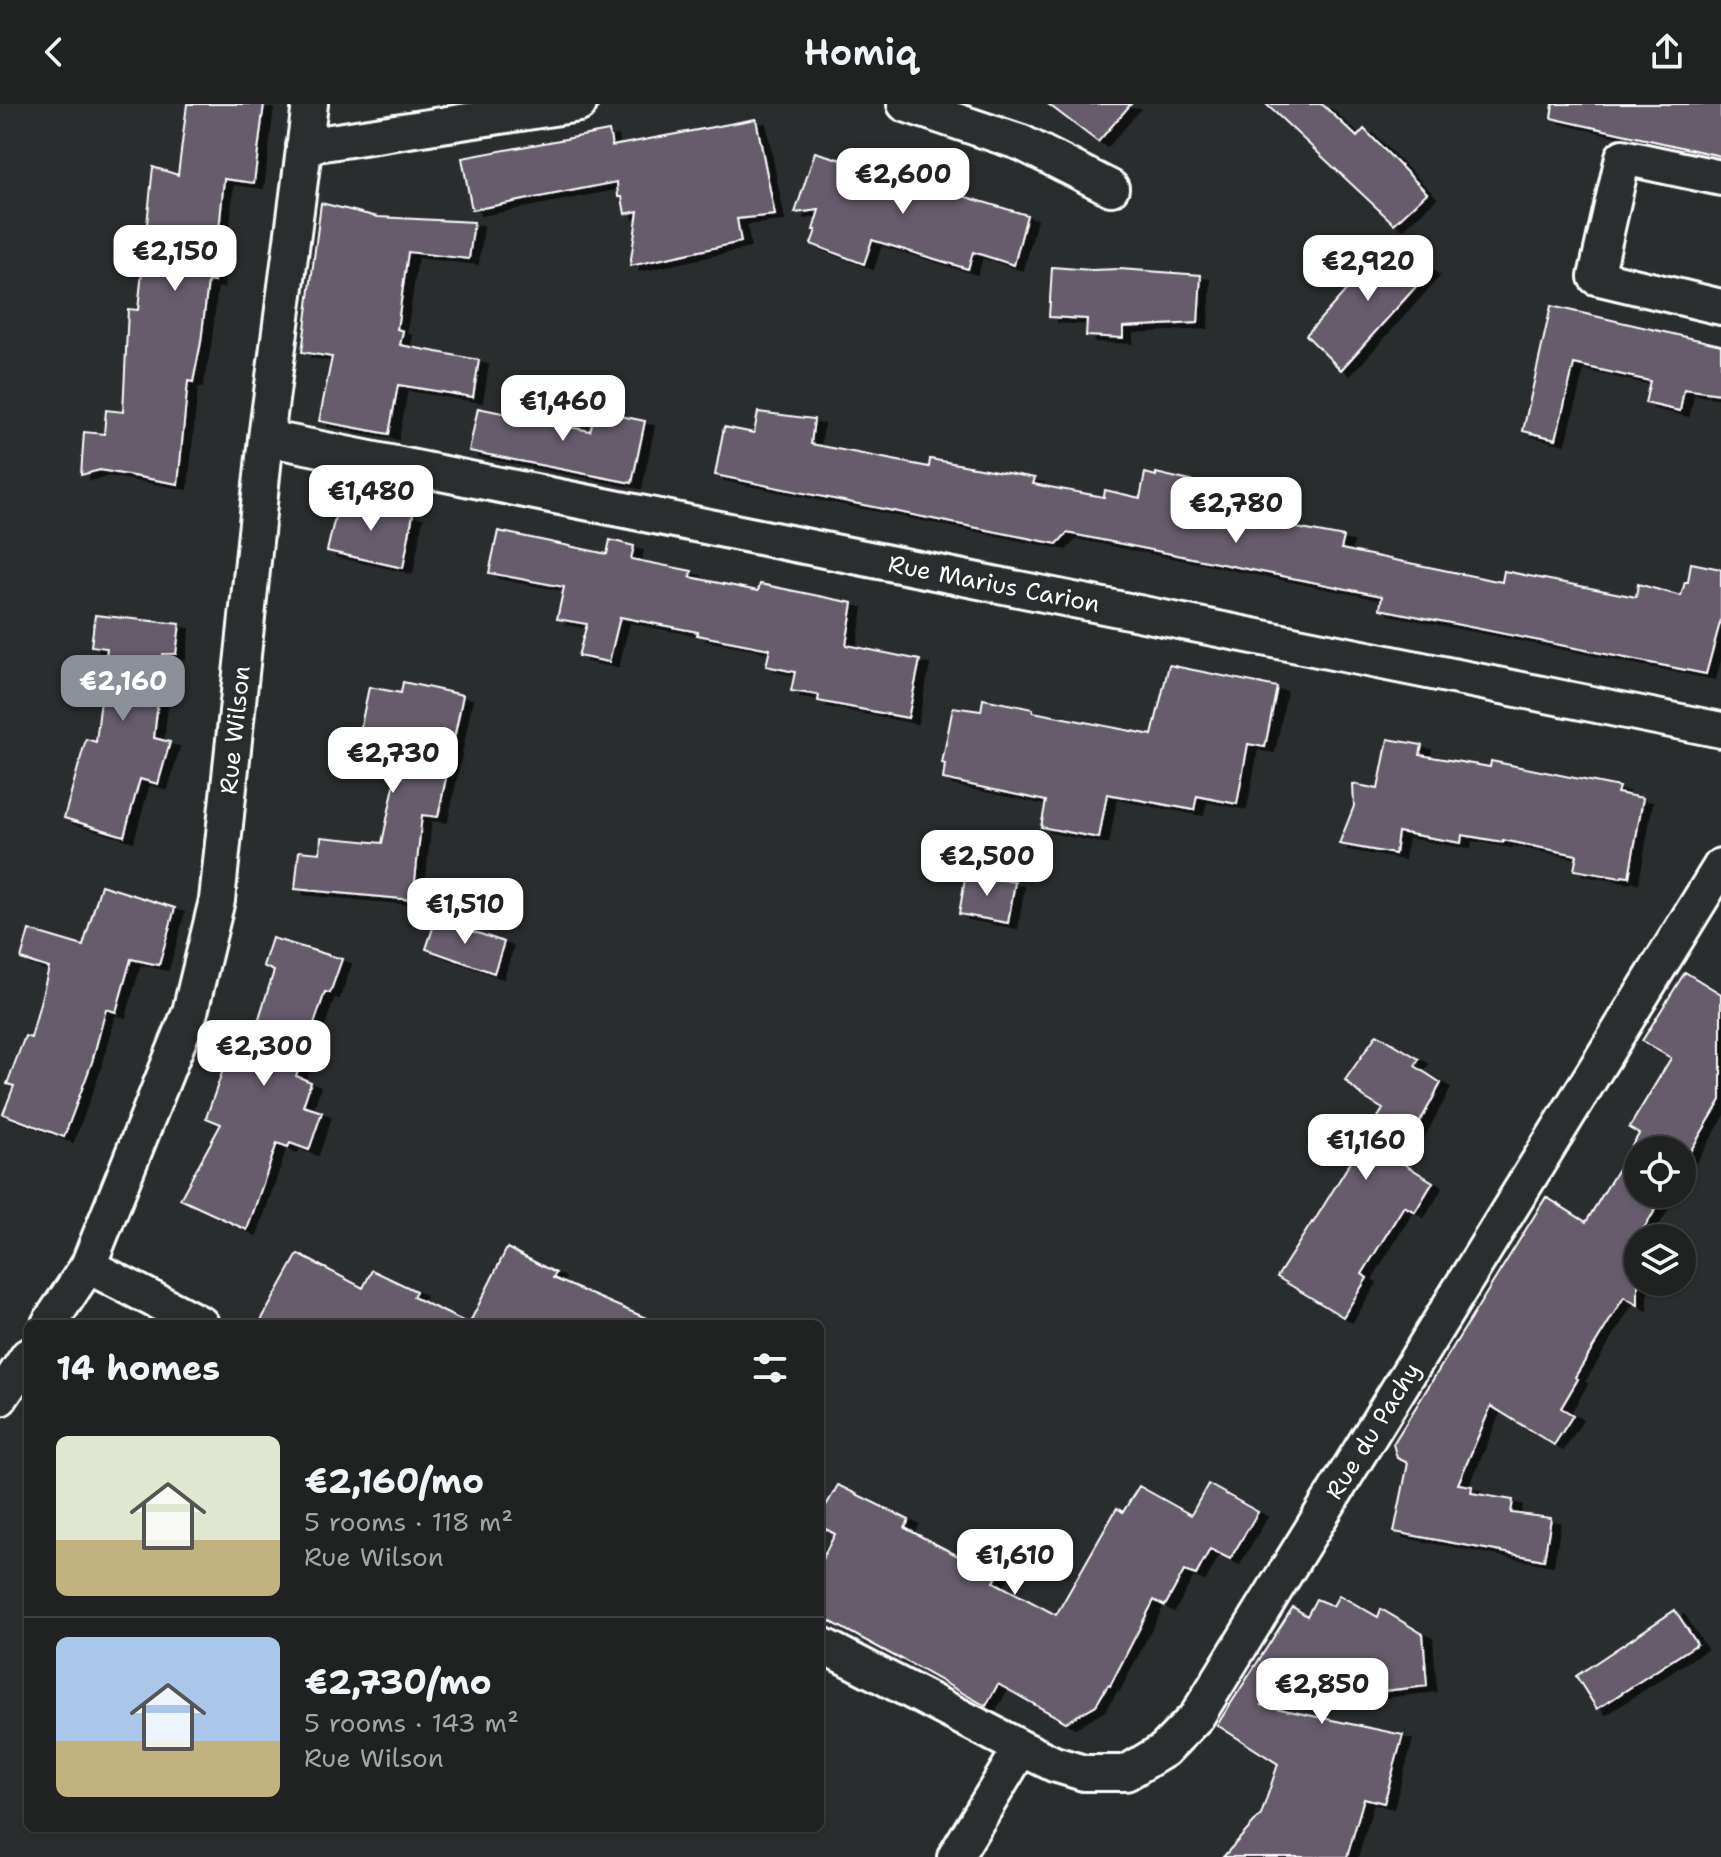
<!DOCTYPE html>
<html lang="en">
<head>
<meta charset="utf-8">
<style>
  :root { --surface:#202222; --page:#2d2f2f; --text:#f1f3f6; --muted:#a2a4a5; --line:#3d3f40; --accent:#8c9099 }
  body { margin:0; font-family:"Shantell Sans",sans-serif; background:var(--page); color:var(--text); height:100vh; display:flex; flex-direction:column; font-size:30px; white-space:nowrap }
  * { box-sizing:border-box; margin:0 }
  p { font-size:26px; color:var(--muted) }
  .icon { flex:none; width:44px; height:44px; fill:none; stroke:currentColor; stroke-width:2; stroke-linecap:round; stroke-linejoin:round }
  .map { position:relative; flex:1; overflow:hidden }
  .panel { position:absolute; left:24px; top:1216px; width:800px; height:512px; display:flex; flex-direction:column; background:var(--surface); border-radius:12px; box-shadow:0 2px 6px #0004,0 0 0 2px var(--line) }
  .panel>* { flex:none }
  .controls { position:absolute; left:1624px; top:1032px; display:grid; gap:16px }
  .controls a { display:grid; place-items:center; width:72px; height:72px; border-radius:50%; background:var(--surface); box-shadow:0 2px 6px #0004,0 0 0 2px var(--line); font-size:40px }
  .price { position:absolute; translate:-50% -68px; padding:0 18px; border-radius:16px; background:#fff; color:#222; font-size:26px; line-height:52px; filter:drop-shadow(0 2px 4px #0008) }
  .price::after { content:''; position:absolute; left:50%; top:48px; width:24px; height:18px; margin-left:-12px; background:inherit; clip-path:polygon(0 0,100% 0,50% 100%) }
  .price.active { background:var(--accent); color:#fff }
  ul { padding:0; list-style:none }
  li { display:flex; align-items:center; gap:24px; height:200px; padding:0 32px }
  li+li { border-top:2px solid var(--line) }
  li span { display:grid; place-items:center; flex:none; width:224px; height:160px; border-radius:12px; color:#555 }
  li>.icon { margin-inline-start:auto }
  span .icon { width:96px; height:96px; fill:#fffc; stroke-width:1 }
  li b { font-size:34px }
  h2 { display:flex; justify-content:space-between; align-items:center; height:96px; padding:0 32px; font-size:34px }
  header { display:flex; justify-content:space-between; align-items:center; height:104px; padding:0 32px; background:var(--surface); font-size:36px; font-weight:600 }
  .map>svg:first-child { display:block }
  .building { fill:#665c6c; stroke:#fff; stroke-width:2; filter:url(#shadow) }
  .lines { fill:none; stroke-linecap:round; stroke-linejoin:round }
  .street-casing { stroke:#fff; stroke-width:40 }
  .street { stroke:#2a2d2e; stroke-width:34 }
  .labels { text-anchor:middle; stroke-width:7; stroke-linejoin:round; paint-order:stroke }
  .street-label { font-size:24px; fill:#fff; stroke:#2a2d2e }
</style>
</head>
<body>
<header><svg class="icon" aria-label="back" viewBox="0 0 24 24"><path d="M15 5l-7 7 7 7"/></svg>Homiq<svg class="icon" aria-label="share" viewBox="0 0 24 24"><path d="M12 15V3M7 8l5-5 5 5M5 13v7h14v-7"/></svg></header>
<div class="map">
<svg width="1721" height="1753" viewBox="0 0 1721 1753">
  <defs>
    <filter id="shadow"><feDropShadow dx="9" dy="5" stdDeviation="0" flood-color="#0009"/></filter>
  </defs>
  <rect width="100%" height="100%" fill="#2a2d2e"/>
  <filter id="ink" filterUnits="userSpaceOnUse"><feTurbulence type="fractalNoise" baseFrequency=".0125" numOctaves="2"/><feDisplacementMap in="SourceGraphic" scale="16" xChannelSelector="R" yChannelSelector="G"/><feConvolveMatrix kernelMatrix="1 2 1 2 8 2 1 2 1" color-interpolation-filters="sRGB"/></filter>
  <g filter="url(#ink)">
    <path class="building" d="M187,0H264L254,79L224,75L214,178L208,177L201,238L193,278L188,277L178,380L100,366L81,371L84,328L104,330L106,306L123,308L128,205L138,206L153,63L178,71Z
      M1048,0H1131L1098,38Z
      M1266,0H1322L1357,33L1364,25L1427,89L1394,120Z
      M1553,0H1721V52L1551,14Z
      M756,15L775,111L737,115L741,138L630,162L638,107L625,110L622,93H618L617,78L472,106L462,54L609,27L612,42Z
      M815,48L1027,111L1014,161L973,148L968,165L872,136L864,160L811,140L816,126H813L819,106L795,109Z
      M321,99L378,113L474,118L469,155L408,148L397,225L403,227L400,241L479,256L473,293L398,281L389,330L319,317L332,253L302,248Z
      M1394,133L1430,167L1341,266L1306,231Z
      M1052,163L1091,166L1120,165L1201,171L1198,219L1123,223V234L1086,232L1087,215L1049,213Z
      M1551,202L1721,241V290L1684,285L1680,307L1645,299L1650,277L1574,260L1556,335L1523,327Z
      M478,304L590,327L596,307L645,317L632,379L469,347Z
      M758,308L814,315L811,340L929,363L930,355L1035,374L1033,380L1104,393L1105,386L1140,394L1145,369L1156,372V369L1233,387L1229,411L1344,433L1341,445L1502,478L1504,467L1636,493L1638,480L1681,492L1685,478H1688L1691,459L1721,465V515L1706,570L1380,505L1382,492L1067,429L1057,440L715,371L724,323L754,329Z
      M339,396L413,410L403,464L327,447Z
      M498,427L607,450L610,436L634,442L631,455L692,467L690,473L758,487L760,480L853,499L846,541L920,556L908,614L818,597L819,591L791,587L795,568L766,562L770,545L697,531L698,528L620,513L609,558L578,552L587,520L557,515L564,483L489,469Z
      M95,511L180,520L176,550H163L154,634L170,638L158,680L140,675L124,732L64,714L86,635L96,638L107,544L91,542Z
      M1169,561L1277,583L1265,643L1248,640L1237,700L1197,692L1194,706L1107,690L1099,734L1041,723L1046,697L943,675L945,660L942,659L953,603L981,607L983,595L1033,605V608L1152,631Z
      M403,578L463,591L438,713L422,711L413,796L295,785L299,747L320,749L321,733L382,739L401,649L357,641L369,583L401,589Z
      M1388,635L1422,641L1420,651L1490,663L1491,657L1619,683L1617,689L1643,694L1629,773L1622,772L1621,774L1574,766L1577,751L1503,736V738L1462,731L1461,739L1398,728L1395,750L1339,740L1354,702L1353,680L1378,685Z
      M966,769L1015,778L1008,819L959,810Z
      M101,781L175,804L159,861L131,855L116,908L106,905L92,958L64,1033L3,1010L14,982L7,980L25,932L31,934L49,864L21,855L29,826L83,842Z
      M436,815L504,838L494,869L426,845Z
      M272,834L342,855L330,889L325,888L296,972L311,978L303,1002L322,1008L309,1046L290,1039L288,1043L277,1039L247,1126L180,1095L221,1020L206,1014L229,949L246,955L274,867L263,862Z
      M1685,868L1721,890V996L1682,1061V1046H1638V1090H1665L1638,1134V1201L1624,1193L1575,1273L1578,1275L1561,1304L1573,1311L1554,1341L1491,1302L1458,1380L1472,1382L1471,1389L1513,1396L1511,1409L1551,1414L1544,1456L1394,1428L1408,1359L1397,1354L1393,1340L1546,1093L1586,1118L1639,1030L1629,1024L1671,954L1642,937Z
      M1377,930L1419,955L1415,962L1441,979L1399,1057L1433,1078L1415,1108L1404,1102L1362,1170L1367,1174L1343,1213L1277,1173L1312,1118L1313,1119L1383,1005L1363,993L1345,976Z
      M507,1144L556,1169L553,1174L660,1220H469Z
      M298,1150L363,1184L372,1166L416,1187L413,1193L469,1220H259Z
      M1208,1380L1258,1408L1230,1455L1210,1445L1196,1471L1184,1467L1165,1502L1154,1496L1110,1582L1108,1581L1096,1601L1066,1618L998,1580L986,1602L900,1554V1555L820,1512V1459L835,1430L820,1422V1412L838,1381L909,1416L905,1424L962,1454L966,1444L1002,1463L994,1478L1056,1511L1117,1404L1123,1408L1139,1382L1191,1411Z
      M1339,1491L1378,1513L1381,1505L1423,1530L1427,1582L1261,1601L1403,1631L1384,1699L1364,1694L1347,1753H1223L1261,1711L1278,1660L1217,1621L1293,1503L1307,1512L1316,1495L1333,1502Z
      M1675,1506L1697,1540L1597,1605L1576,1572Z"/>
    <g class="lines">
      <g class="street-casing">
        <path id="street" d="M905,0L1022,39L1111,84
          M304,42L579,0
          M1721,74L1623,53L1596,173L1721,203
          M266,334L1721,626
          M88,1162L201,1220
          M49,1220L88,1162L190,908L217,796L266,334L310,0
          M0,1294L28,1252
          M820,1540L1021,1644
          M955,1753L1021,1644L1054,1660L1084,1669H1126L1164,1646L1197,1612L1721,762"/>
      </g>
      <use href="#street" class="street"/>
    </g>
  </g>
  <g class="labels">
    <g class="street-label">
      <text transform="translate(994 480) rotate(11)" y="8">Rue Marius Carion</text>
      <text transform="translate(235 626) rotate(-84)" y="8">Rue Wilson</text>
      <text transform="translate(1373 1327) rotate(-58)" y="8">Rue du Pachy</text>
    </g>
  </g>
</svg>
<div class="controls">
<a><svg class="icon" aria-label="locate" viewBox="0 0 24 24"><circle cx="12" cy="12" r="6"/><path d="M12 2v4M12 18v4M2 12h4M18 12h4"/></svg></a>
<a><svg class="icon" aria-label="layers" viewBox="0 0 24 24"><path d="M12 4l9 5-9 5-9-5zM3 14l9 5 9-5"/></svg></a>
</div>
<b class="price" style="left:903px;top:112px">€2,600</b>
<b class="price" style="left:175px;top:189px">€2,150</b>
<b class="price" style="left:1368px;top:199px">€2,920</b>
<b class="price" style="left:563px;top:339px">€1,460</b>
<b class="price" style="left:371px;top:429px">€1,480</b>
<b class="price" style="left:1236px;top:441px">€2,780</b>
<b class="price active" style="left:123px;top:619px">€2,160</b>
<b class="price" style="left:393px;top:691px">€2,730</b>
<b class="price" style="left:987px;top:794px">€2,500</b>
<b class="price" style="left:465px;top:842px">€1,510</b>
<b class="price" style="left:264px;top:984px">€2,300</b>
<b class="price" style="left:1366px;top:1078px">€1,160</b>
<b class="price" style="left:1015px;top:1493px">€1,610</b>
<b class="price" style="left:1322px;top:1622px">€2,850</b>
<section class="panel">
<h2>14 homes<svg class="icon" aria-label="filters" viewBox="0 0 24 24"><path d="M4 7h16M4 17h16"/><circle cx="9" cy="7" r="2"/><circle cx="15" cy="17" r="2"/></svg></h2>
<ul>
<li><span style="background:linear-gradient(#dfe7d0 65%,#c2b280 0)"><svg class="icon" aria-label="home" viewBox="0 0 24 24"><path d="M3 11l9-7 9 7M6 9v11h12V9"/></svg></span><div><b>€2,160/mo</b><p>5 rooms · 118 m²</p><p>Rue Wilson</p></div></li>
<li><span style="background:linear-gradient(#a9c7e8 65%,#c2b280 0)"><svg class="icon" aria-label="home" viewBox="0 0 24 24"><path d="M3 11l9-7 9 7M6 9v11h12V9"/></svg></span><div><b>€2,730/mo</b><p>5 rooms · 143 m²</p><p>Rue Wilson</p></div></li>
</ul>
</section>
</div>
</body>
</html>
